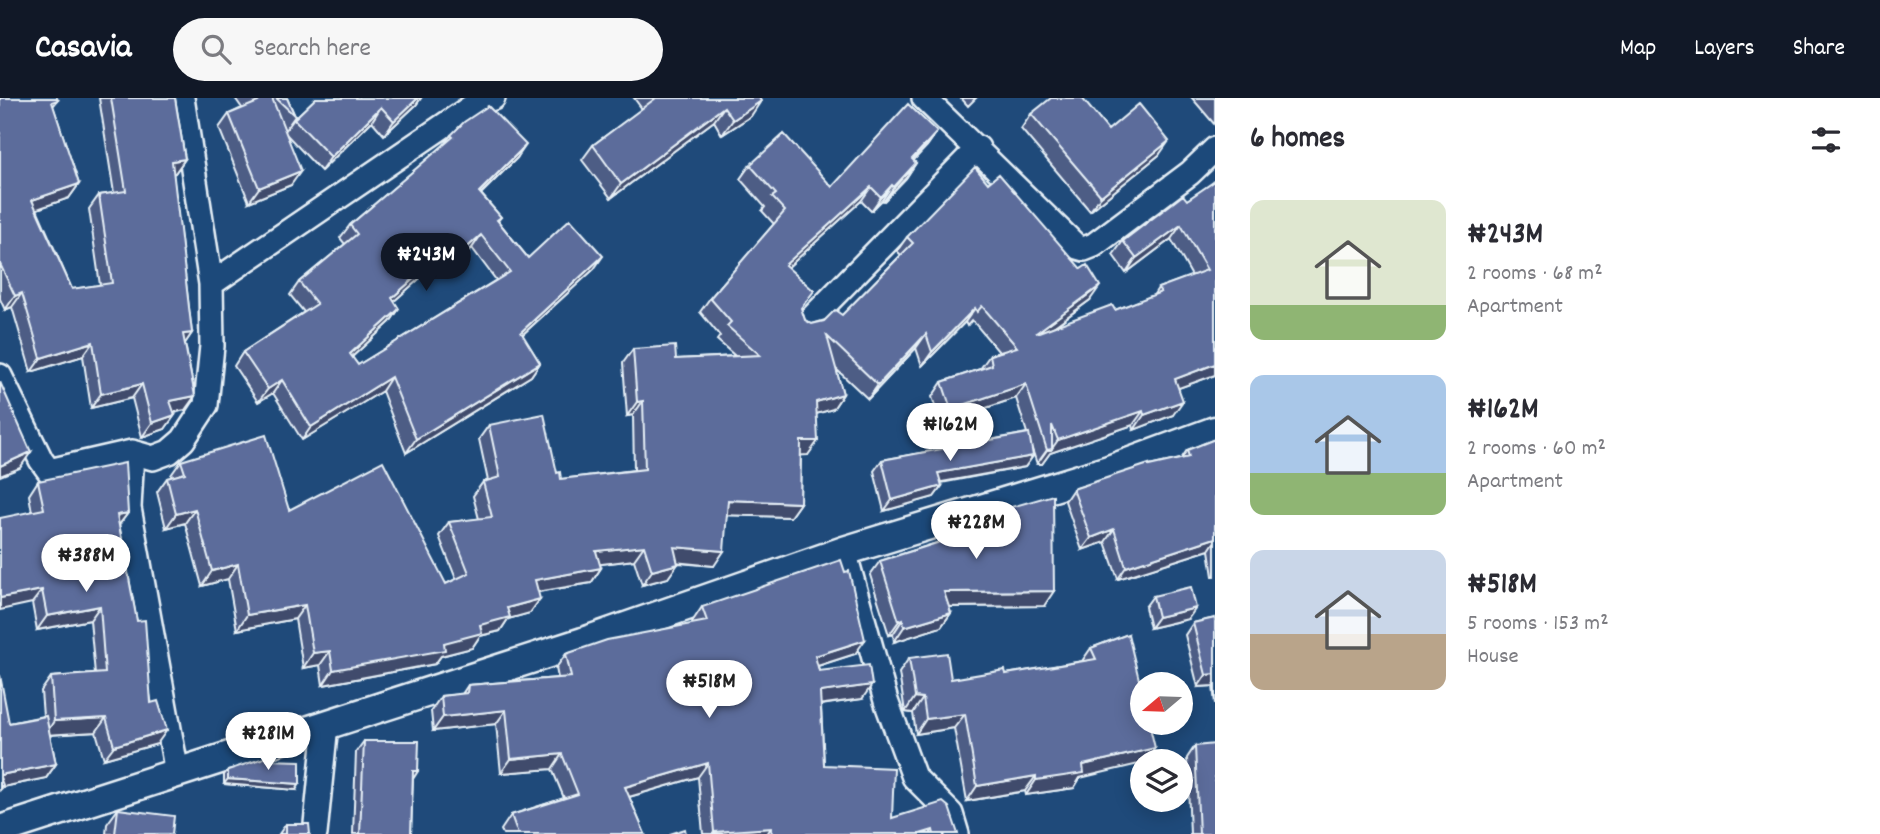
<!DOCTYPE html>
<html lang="en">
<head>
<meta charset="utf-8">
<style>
  :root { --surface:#fff; --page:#f7f7f7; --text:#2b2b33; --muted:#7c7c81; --accent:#111827 }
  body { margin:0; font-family:Dekko,sans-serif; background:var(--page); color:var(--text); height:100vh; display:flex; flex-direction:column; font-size:26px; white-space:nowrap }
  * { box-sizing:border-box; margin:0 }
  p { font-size:23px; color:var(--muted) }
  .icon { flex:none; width:38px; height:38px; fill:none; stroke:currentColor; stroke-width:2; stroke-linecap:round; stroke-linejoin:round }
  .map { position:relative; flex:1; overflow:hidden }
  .panel { display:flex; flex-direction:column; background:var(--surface); width:665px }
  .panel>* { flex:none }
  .needle { width:46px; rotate:251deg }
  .fabs { position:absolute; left:1130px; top:574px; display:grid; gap:14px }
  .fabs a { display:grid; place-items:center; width:63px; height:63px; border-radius:50%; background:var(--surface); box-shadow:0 4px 18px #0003; font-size:35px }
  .price { position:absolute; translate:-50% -60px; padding:0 16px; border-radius:24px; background:#fff; color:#222; font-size:23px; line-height:46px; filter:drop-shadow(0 2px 4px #0008) }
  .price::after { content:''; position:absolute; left:50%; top:42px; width:21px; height:16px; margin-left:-10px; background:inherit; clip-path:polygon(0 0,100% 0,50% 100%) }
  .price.on { background:var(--accent); color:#fff }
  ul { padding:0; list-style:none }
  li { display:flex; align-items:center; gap:21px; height:175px; padding:0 35px }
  li span { display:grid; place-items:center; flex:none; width:196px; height:140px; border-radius:14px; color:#555 }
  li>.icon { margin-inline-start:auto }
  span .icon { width:84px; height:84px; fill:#fffc; stroke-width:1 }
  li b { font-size:30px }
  h2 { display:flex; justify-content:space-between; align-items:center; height:84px; padding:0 35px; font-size:30px }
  header { display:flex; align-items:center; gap:42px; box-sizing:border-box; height:98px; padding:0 35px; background:var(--accent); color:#fff }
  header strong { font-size:33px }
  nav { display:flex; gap:38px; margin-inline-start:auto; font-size:24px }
  .search { width:490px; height:63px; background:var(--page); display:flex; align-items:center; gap:18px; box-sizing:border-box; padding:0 24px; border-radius:38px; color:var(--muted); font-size:26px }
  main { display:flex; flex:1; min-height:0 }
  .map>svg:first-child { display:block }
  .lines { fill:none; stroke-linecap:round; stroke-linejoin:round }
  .minor-casing { stroke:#e8f1f8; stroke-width:28 }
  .tertiary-casing { stroke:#e8f1f8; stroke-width:33 }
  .minor { stroke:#1f4a7a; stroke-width:23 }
  .tertiary { stroke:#1f4a7a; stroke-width:28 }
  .wall { fill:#4e5d85; stroke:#e8f1f8; stroke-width:2; fill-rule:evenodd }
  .shaded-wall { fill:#404c6c; stroke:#e8f1f8; stroke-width:2 }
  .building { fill:#5b6c9b; stroke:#e8f1f8; stroke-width:2; fill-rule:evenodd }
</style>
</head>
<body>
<header>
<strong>Casavia</strong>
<div class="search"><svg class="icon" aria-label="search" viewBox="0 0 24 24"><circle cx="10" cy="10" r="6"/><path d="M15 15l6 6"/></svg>Search here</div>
<nav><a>Map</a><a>Layers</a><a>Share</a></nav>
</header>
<main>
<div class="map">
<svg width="1215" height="736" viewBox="0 0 1215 736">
  <rect width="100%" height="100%" fill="#1f4a7a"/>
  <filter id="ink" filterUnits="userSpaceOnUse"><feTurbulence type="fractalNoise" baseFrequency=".0143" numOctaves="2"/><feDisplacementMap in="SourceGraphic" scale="14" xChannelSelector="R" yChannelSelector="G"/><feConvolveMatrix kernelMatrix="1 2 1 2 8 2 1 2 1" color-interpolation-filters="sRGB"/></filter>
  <g filter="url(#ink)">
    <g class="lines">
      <g class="minor-casing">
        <path id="minor" d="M924,0L1077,149L1084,151L1094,147L1190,75L1215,51
          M211,186L477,5L493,0
          M805,227L978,50
          M0,278L41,362L49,373L132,354L153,360L169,354L183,342L206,307L212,248L211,186L182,0
          M132,354L129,410L177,675
          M844,453L886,603L914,679L951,716L957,736
          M315,736L326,626"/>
      </g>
      <g class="tertiary-casing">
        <path id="tertiary" d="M0,732L583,544L844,453L1109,372L1215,333"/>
      </g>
      <use href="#minor" class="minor"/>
      <use href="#tertiary" class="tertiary"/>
    </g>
    <path class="wall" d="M0,0L58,2L53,8L79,86L69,100L37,111L72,191L100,187L89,111L99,97L114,95L99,0H175L185,61L175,75L173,76L192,235L185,245L195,298L185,312L174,315L175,317L165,331L142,339L132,300L91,310L83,258L31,274L12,209L5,212L0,201Z
      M235,0H287L295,18L285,32V33L294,21L316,0H421L416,7L384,37L372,23L321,73L287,37L291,87L249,104L219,30L229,16L242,10Z
      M634,0H759L751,18L722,37L714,23L611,100L582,62L593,47L642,11Z
      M961,0H976L968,8Z
      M1192,0H1215V27Z
      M1031,16L1108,32L1159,57L1090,113L1021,31Z
      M937,34L927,48L913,62L916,65L906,80L884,103L882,102L871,113L861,103L787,170L805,222L812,226L842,217L901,157L897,153L907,139L1090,202L1054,229L1115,212L1153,198L1158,190L1192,178L1171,141L1126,175L1113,157L1123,143L1187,102L1213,85L1215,82V277L1178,290L1173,317L1134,332L1133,327L1050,355L1042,366H1037L1030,345L1033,358L1025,369L941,385L942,388L934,399L884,413L874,373L882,362L1027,335L1016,300L941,325L932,299L942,284L980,271L990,257L999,254L972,222L967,228L965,224L922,268L916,250L868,301L836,271L843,296L833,311L816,316L808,357H801L800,405L790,419L727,417L714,468L678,465L668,480L642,487L634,462L600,466L601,470L591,485L538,494L530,515L508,521L500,533L480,538L472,550L441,558L435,566L323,587L320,567L303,570L295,521L237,532L228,481L202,488L185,425L166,430L157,394L167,380L172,379L171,377L181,363L289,412L446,486L456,481L439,438L449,424L479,421L473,398L483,384L488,383L479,341L489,327L557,375L561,381L634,372L633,317L627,318L623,265L633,251L676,261L735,258L717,242L720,238L700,214L710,200L774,126L762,113L765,109L740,81L750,67L832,89Z
      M451,37L517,60L481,96L501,119L498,123L528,160L594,171L522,237L540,265L531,278L406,355L382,293L302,342L273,295L258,304L234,268L243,254L304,214L290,197L299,184L345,146L340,140L350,127L443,48ZM472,150L496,182L358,267L352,259L390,224L399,211L394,203L445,158L453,167Z
      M1215,341V478H1213L1209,452L1118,481L1105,444L1082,452L1065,403L1073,391L1149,368L1181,361L1187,352Z
      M38,383L128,415L119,427L151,605L157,646L104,661L96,634L50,637L56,666L46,680L3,689L9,625L43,618L41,593L51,579L95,576L90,522L37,532L32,505V414L29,397Z
      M956,425L1044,508L949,509L951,515L941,529L894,544L893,536L889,537L870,477L880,463L946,442V439Z
      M1153,498L1188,521L1150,530L1145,509Z
      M702,509L855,556L818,568L819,573L862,601L821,607L824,667L892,720L958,736H703L698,679L629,699L645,736H503L501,732L511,717L564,700L552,671L501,675L496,626L433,633L431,613L441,598L462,596L468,587L558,580L556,570L566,556L693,526L692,524Z
      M1215,520V606L1213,588L1198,589L1185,537L1193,525Z
      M1128,536L1080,680L1074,690L1026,697L1025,693L967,703L954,630L916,636L913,615L905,614L899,575L909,560L951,581L1006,576L1082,563L1091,550Z
      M364,643L418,673L413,681L411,736H353L356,654Z
      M1195,648L1215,736H1190L1187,660Z
      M267,662L296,692L224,686V677L228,672Z
      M118,711L172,736H106L107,726Z
      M286,726L310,736H279Z"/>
    <path class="shaded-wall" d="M418,0H421L416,7L384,37L394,23Z
      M761,3L751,18L722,37L733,22Z
      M381,9L372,23L321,73L331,59Z
      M724,9L714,23L611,100L621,86Z
      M937,34L927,48L902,75L912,61Z
      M1169,43L1159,57L1090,113L1101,98Z
      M526,47L517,60L469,107L479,94Z
      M185,61L175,75L162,78L172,63Z
      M916,65L906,80L884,103L894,89Z
      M301,73L291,87L249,104L259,90Z
      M79,86L69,100L23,116L32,102Z
      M892,87L882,102L871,113L881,99Z
      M871,89L861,103L775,181L785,167Z
      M1181,127L1171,141L1126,175L1136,160Z
      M481,137L472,150L453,167L462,154Z
      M454,145L445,158L383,213L392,200Z
      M603,158L594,171L511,247L521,234Z
      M1100,188L1090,202L1026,249L1036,235Z
      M22,195L12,209L5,212L15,198Z
      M975,210L965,224L922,268L932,254Z
      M399,211L390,224L341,269L350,256Z
      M192,235L182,250L183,236Z
      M926,236L916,250L868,301L878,287Z
      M93,244L83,258L31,274L41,260Z
      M540,265L531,278L406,355L416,341Z
      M1215,266V277L1165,295L1175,281Z
      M391,279L382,293L302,342L311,329Z
      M282,282L273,295L258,304L268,291Z
      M142,286L132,300L91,310L101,296Z
      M1026,286L1016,300L941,325L951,311Z
      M843,296L833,311L806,319L816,304Z
      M195,298L185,312L160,317L170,303Z
      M643,303L633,317L627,318L637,304Z
      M1183,303L1173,317L1134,332L1144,317Z
      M1143,313L1133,327L1050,355L1042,366H1037L1047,352H1051L1058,342Z
      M175,317L165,331L142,339L152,325Z
      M801,343H818L808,357L791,358Z
      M31,354L20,370L0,378V368Z
      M1033,358L1025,369L931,386L938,375Z
      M942,388L934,399L884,413L892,402Z
      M728,402L800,405L790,419L718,417Z
      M195,411L185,425L166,430L176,416Z
      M128,415L118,428L117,417Z
      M1114,431L1105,444L1082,452L1091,440Z
      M1215,440V443L1209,452L1118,481L1126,469Z
      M644,448L634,462L586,468L596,453Z
      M674,449L724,453L714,468L664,463Z
      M238,466L228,481L202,488L212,473Z
      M678,466L668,480L642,487L652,473Z
      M601,470L591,485L525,496L535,482Z
      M42,492L32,505L0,512V500Z
      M1054,493L1044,508L934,509L944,494Z
      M540,501L530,515L508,521L500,533L480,538L472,550L441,558L435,566L323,587L333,572L444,545L480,527L507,510Z
      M305,507L295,521L237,532L247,517Z
      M100,508L90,522L37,532L47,518Z
      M1196,510L1188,521L1150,530L1158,519Z
      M951,515L941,529L894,544L904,529Z
      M903,521L893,536L889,537L899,523Z
      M865,542L855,556L805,572L815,558Z
      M330,553L320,567L303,570L313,555Z
      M1215,576V585L1213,588L1198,589L1206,577Z
      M872,587L862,601L810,608L820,594Z
      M915,599L923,600L913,615L905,614Z
      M506,612L496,626L433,633L443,619Z
      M965,616L954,630L916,636L926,621Z
      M106,620L96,634L45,637L54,623Z
      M167,632L157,646L104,661L114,648Z
      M1155,650L1146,663H1143V665L1080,680L1074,690L1026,697L1036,682L1083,667Z
      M562,656L552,671L501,675L511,661Z
      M708,665L698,679L615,703L625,689Z
      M56,666L46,680L3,689L0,692V677Z
      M1036,678L1025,693L967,703L977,688Z
      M228,681L300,686L296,692L224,686Z
      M771,730L767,736H713L714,734Z
      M933,732L930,736H920Z"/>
    <path class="building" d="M0,0H57L58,2L52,4L79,86L32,102L72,191L112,185L99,97L126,93L111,0H175L185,61L172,63L192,235L183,236L195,298L170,303L175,317L152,325L142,286L101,296L93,244L41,260L22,195L15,198L0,166Z
      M255,0H272L301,73L259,90L229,16L258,4Z
      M276,0H287L295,18Z
      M316,0H418L394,23L381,9L331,59L294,21Z
      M656,0H759L761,3L733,22L724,9L621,86L593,47Z
      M1051,0H1082L1108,32L1139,6L1169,43L1101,98L1031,16Z
      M908,6L937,34L912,61L916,65L894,89L892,87L881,99L871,89L785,167L814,193L801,210L805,222L812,226L824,223L835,212L842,217L913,145L907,139L975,69L988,85L999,76L1081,171L1087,167L1100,188L1036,235L1112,207L1115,212L1161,194L1158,190L1207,172L1181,127L1136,160L1123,143L1183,97L1187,102L1215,83V266L1175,281L1183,303L1144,317L1143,313L1058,342L1052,327V351L1047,352L1026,286L951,311L942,284L992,267L990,257L1017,249L982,208L977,214L975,210L932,254L926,236L878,287L827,238L843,296L816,304L818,343H801L800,405L728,402L724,453L674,449L678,466L652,473L644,448L596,453L601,470L535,482L540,501L507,510L510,519L480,527L482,535L444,545L445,552L333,572L330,553L313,555L305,507L247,517L238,466L212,473L195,411L176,416L167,380L185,375L181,363L266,337L289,412L383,363L446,486L469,475L449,424L492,419L483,384L500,379L489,327L544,316L557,375L560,374L561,381L645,371L643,303L637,304L633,251L675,248L676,261L760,257L727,228L731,224L710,200L785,113L772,99L776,96L750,67L784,36L832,89Z
      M488,8L526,47L479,94L501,119L497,122L528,160L570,121L603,158L521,234L540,265L416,341L391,279L311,329L282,282L268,291L243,254L317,206L299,184L357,136L350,127L453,39L451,37L464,24ZM481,137L510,174L358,267L350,256L399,211L392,200L454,145L462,154Z
      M0,284L31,354L0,368Z
      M1029,335L1033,358L938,375L942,388L892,402L882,362Z
      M1215,341V440L1126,469L1114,431L1091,440L1073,391L1149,366V368L1189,359L1187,352Z
      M125,365L128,415L117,417L137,523L145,522L151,605L158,603L167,632L114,648L106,620L54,623L51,579L105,575L100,508L47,518L42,492L0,500V420L44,411L38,383Z
      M1053,397L1054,493L944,494L951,515L904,529L903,521L899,523L880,463L959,438L956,425Z
      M841,462L845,474L849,473L865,542L815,558L819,573L869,567L872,587L820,594L824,667L894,670L892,720L943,704L949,709L958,736H934L933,732L920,736H772L771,730L714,734L708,665L625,689L645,736H518L511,717L578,696L562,656L511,661L506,612L443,619L441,598L467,595L468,587L571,579L566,556L607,542L707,523L702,509Z
      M1191,489L1196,510L1158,519L1153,498Z
      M1215,520V576L1206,577L1193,525Z
      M1128,536L1143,598V625H1149L1155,650L1083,667L1084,675L1036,682V678L977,688L965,616L926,621L923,600L915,599L909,560L947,555L951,581L1005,572L1006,576L1096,561L1091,550Z
      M0,577L9,625L46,618L56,666L0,677Z
      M364,643H419L418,673H413L411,736H360Z
      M1215,646V736H1199L1195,648Z
      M267,659V662L300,663V686L228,681V672Z
      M0,679L3,687L0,689Z
      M118,711L174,718L172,736H115Z
      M286,726H309L310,736H286Z
      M685,731L686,736H670Z"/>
  </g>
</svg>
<div class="fabs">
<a><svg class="needle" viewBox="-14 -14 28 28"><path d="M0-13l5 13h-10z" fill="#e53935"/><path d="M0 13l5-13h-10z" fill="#7c7c81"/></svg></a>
<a><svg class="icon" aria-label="layers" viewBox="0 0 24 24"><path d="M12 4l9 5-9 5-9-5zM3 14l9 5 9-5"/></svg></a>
</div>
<b class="price on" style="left:426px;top:195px">₦243M</b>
<b class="price" style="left:950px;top:365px">₦162M</b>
<b class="price" style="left:976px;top:463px">₦228M</b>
<b class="price" style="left:86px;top:496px">₦388M</b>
<b class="price" style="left:709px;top:622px">₦518M</b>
<b class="price" style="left:268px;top:674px">₦281M</b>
</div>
<section class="panel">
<h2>6 homes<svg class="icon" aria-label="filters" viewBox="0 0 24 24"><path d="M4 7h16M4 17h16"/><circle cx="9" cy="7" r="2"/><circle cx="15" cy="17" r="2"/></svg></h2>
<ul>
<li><span style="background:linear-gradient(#dfe7d0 75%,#8fb573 0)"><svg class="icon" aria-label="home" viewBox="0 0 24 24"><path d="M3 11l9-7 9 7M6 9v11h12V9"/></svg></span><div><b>₦243M</b><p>2 rooms · 68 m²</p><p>Apartment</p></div></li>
<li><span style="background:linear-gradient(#a9c7e8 70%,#8fb573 0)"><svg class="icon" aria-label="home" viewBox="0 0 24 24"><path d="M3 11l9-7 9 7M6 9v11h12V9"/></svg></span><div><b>₦162M</b><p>2 rooms · 60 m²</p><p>Apartment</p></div></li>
<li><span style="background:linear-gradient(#c9d6e8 60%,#b9a48a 0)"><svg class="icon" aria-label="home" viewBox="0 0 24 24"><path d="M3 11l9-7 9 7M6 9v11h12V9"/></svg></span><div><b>₦518M</b><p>5 rooms · 153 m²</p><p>House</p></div></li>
</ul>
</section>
</main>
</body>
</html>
